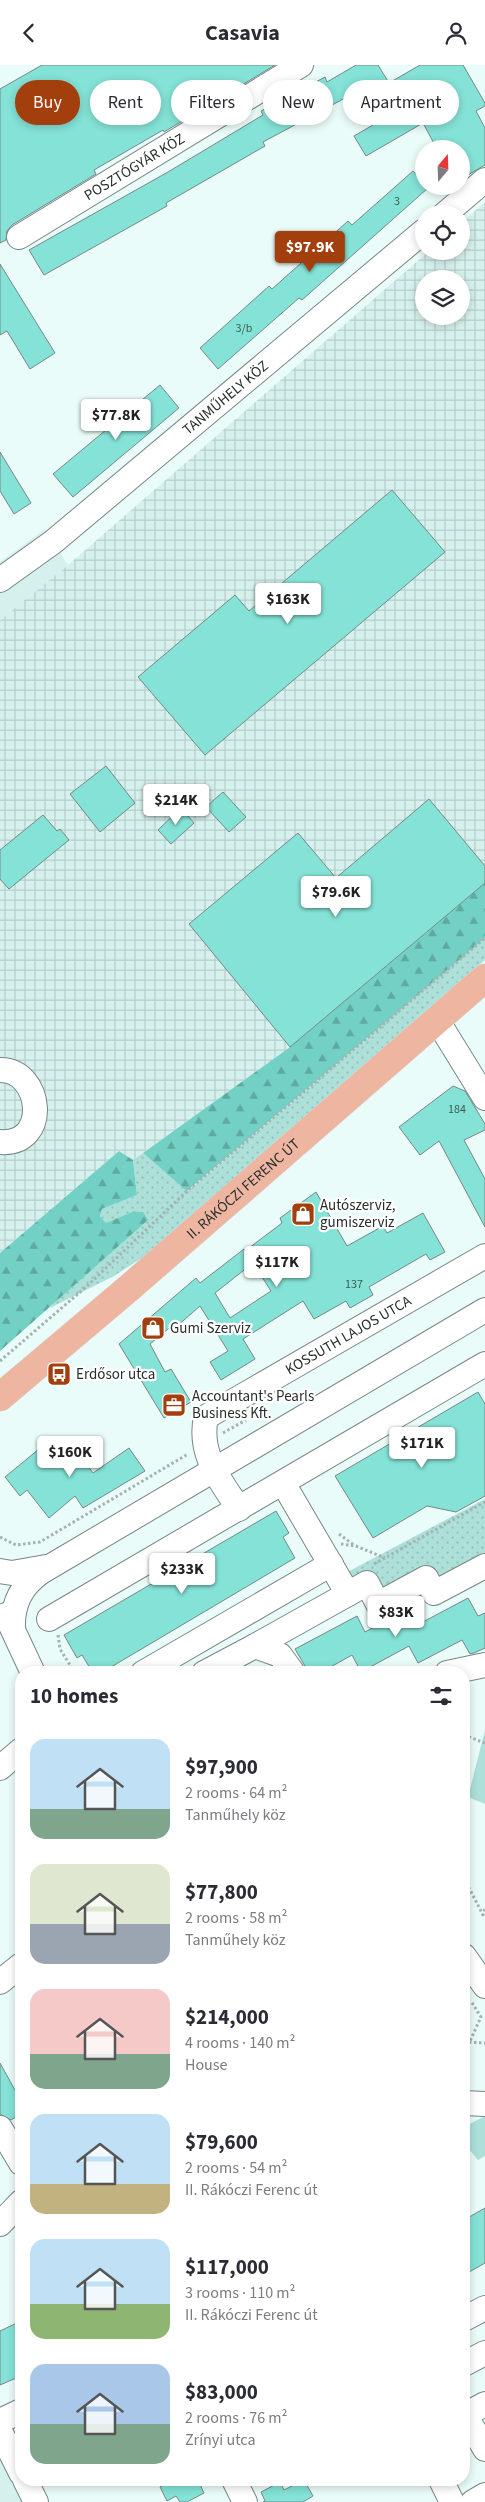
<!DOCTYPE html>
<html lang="en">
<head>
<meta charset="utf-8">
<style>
  :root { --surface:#fff; --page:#f7f7f7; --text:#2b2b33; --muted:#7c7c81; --accent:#a33e0d }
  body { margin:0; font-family:"Source Sans 3",sans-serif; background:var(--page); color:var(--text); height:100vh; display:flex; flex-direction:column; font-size:19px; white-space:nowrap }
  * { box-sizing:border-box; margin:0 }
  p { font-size:16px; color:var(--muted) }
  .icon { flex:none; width:28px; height:28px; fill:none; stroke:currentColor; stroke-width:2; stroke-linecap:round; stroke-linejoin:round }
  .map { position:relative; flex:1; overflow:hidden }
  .drawer { position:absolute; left:15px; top:1601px; width:455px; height:820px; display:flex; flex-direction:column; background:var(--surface); border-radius:20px; box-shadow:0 2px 8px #0003 }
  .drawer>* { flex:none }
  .guide { position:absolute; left:15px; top:15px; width:455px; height:45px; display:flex; gap:10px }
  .needle { width:32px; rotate:19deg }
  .buttons { position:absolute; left:415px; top:75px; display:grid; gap:10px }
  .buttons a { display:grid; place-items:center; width:55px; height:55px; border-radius:50%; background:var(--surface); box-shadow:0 2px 8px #0003; font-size:25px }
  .price { position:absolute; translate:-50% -42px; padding:0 11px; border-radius:5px; background:#fff; color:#222; font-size:16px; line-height:32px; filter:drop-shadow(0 1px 2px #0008) }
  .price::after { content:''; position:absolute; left:50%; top:30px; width:15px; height:11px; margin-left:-8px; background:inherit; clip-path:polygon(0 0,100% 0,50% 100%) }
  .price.selected { background:var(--accent); color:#fff }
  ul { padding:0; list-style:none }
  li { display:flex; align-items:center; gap:15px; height:125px; padding:0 15px }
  li span { display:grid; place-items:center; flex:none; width:140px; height:100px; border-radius:15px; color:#555 }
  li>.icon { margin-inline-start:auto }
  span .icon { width:60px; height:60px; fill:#fffc; stroke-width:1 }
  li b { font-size:21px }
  h2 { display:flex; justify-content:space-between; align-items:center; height:60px; padding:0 15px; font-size:21px }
  .chip { padding:0 18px; border-radius:22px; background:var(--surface); box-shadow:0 2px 8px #0003; font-size:18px; line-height:45px }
  .chip.selected { background:var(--accent); color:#fff }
  header { display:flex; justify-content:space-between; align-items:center; height:65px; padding:0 15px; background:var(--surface); font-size:22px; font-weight:700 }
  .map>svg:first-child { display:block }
  .built { fill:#d6f1ed }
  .industrial { fill:url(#industrial-grid); fill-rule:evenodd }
  .grass { fill:url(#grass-dots) }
  .forest { fill:url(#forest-firs) }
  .park { fill:#ace0d9 }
  .building { fill:#84e2d6; stroke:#788885; fill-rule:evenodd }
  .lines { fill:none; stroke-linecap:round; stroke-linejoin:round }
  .minor-casing { stroke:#778785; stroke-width:26 }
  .major-casing { stroke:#d8d9d9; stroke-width:29 }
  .path { stroke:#a5b2b0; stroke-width:3; stroke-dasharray:2.5 2.5; stroke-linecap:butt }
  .minor { stroke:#fff; stroke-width:24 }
  .major { stroke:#eeb6a0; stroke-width:28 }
  .labels { text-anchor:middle; stroke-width:4.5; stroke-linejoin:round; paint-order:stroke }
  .number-label { font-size:12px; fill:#3f5b57 }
  .street-label { font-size:15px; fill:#282e2d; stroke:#fff }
  .poi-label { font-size:15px; fill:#282e2d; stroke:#fff; text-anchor:start }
</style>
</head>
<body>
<header><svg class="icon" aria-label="back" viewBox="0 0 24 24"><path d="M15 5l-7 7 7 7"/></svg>Casavia<svg class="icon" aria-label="person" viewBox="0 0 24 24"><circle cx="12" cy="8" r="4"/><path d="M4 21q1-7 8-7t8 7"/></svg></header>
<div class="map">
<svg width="485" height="2437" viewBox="0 0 485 2437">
  <defs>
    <pattern id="industrial-grid" width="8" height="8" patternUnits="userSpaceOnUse" patternTransform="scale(1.25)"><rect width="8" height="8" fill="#d6f1ed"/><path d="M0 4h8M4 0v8" fill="none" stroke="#b8cfcc"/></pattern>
    <pattern id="grass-dots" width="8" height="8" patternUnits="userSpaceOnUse" patternTransform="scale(1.25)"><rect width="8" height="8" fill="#ace0d9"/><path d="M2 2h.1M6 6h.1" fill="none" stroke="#94c0bb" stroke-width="1.8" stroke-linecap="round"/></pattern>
    <pattern id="forest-firs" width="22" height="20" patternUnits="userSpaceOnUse" patternTransform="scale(1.25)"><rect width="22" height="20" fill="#72d0c5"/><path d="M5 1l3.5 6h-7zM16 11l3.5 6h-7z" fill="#5ea9a0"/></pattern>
  </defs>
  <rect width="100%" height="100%" fill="#eafcf9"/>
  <path class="built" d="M45,464L68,500L0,555V497Z
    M0,2383L26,2437H0Z"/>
  <path class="industrial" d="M485,137V818L290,982L133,1095L119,1086L0,1188V555L68,500L429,186H461V158ZM424,214H461V251H424Z"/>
  <path class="grass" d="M485,873V895L267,1084L159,1182L114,1211L50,1243L58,1233L143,1147L134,1146L106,1158L100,1151L102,1144L137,1130L133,1095L143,1088L188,1126Z
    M485,1434V1492L435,1519L381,1533L350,1523L342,1510Z"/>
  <path class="forest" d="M485,818V873L187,1126L143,1088L290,982Z
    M119,1086L133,1095L137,1130L102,1144L100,1151L106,1158L134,1146L143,1147L148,1155L0,1286V1188Z"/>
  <path class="park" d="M485,1665V1739L468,1732Z
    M485,2051V2091L478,2095L464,2078V2062Z"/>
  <path class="building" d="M42,0H275L164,67L163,65L94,105L96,109L12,160L7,166L6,175L0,178V24Z
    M356,0H378L389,18L420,0H463L485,38V41L476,46L485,63V100L461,114V84H437L423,58L366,91L354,71L373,60L358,35L350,39L347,32L263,77L265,81L166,138L167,141L44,210L29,185L168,107L263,50L261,46L325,12L327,17Z
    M413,106L424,118V121L428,123L302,235L299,233L218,304L200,283L269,221L272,224L348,156L352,160Z
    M0,199L55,288L30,304L7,266L0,270Z
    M160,320L179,343L73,432L53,409Z
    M0,387L31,438L14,449L0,426Z
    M392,425L445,487L205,690L138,612L235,530L249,546Z
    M106,701L135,738L100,767L70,729Z
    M223,727L246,752L229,767L206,742Z
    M429,734L485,801V818L290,982L189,859L298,768L336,813Z
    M181,743L194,758L171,779L158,765Z
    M43,750L57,766L60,764L69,775L9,824L0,814V785Z
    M453,1021L465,1026L485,1059V1065L464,1075L485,1114V1162L439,1076L420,1090L399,1062Z
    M316,1127L347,1181L383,1161L387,1168L423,1148L445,1187L430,1195L426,1189L369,1222L373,1230L350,1243L346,1236L314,1254L303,1236L243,1274L255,1294L221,1315L210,1297L228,1286L200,1241L176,1262L174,1259L150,1279L165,1307L171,1304L191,1337L164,1353L119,1279L196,1213L200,1218L244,1184L245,1186L282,1158L280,1153ZM253,1198L271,1226L230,1253L215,1228Z
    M478,1327L485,1339V1431L456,1447L427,1441L373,1473L335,1411Z
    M50,1375L73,1404L84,1396L93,1408L129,1383L145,1406L83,1443L75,1431L49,1453L27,1425L20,1431L5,1412Z
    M276,1446L289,1468L283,1472L295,1493L101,1608H93L82,1590L77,1593L64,1570Z
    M468,1533L478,1551L485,1548V1583L474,1588L470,1589L462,1575L418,1598L409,1581L361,1607L352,1590L320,1608H309L295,1584L357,1551L365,1567L412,1542L421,1558Z
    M0,1998L21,2036V2049L11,2055L0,2049Z
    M485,2143V2198L464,2210V2155Z
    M21,2256V2311L0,2320V2266Z
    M174,2415H198L204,2428L187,2437H180L176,2431L167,2436L160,2422Z
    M304,2415L313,2431L303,2437H263L265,2436L261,2427L280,2417L284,2425Z"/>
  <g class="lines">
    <g class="minor-casing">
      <g id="minor">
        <path d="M445,149L485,115"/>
        <path id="s1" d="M19,172L301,0"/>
        <path id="s2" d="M0,515L53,477L424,166"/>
        <path d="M437,955L485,1033"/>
        <path d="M0,1005C42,1004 51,1081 0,1077"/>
        <path id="s3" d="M239,1444C220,1415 198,1389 206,1352L485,1191"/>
        <path d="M0,1506L12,1508L46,1502"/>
        <path d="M348,1529L367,1518L378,1539L426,1513L434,1528L485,1501"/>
        <path d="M6,1550L33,1608"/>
        <path d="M49,1554L485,1299"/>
        <path d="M13,1564C12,1539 21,1521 41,1507L485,1245"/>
        <path d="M255,1581L348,1529L283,1418"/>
        <path d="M143,1608L331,1499"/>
        <path d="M204,1608L255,1581L280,1590L293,1608"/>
        <path d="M447,1608L485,1600"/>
        <path d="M0,1703L21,1685"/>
        <path d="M464,1891L485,1921"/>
        <path d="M0,1917L21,1900"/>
        <path d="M464,2038L485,2039"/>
        <path d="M0,2063L21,2098"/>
        <path d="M0,2159L21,2137"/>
        <path d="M464,2254L485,2243"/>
        <path d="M464,2299L485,2288"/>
        <path d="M464,2348L485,2384"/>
        <path d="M465,2350L485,2339"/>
        <path d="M0,2356L21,2346"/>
        <path d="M0,2366L21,2408"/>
        <path d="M25,2415L36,2437"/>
        <path d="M234,2415L245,2437"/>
        <path d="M441,2415L452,2437"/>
        <path d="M473,2437L485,2430"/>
      </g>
    </g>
    <g class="major-casing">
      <g id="major">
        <path id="s4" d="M0,1332L129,1223L485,913"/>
      </g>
    </g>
    <path class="path" d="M0,1296L86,1222L187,1126L485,873
      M223,1368L246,1355
      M339,1469L354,1480
      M0,1472L16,1480L40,1477L188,1389
      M341,1479L356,1481L385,1493
      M374,1499L485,1437
      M58,1570L60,1584L75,1608
      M409,1608L428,1604
      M464,1670L485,1678
      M464,1813L483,1850
      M485,1844L483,1850L485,1853
      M464,1977L485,1978
      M464,1989L481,1952L471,1936"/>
    <use href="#minor" class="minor"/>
    <use href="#major" class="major"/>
  </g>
  <defs>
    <g id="shop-square" transform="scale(1.25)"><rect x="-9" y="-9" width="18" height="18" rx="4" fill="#a33e0d" stroke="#fff"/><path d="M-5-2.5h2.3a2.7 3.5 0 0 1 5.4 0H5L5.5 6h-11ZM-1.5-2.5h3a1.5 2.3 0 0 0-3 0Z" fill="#fff"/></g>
    <g id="bus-square" transform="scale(1.25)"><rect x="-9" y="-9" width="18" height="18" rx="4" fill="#a33e0d" stroke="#fff"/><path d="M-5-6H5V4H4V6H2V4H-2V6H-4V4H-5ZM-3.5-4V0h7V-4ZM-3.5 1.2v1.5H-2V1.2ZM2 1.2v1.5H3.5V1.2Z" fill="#fff"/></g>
    <g id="office-square" transform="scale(1.25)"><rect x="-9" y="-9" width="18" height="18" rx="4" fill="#a33e0d" stroke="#fff"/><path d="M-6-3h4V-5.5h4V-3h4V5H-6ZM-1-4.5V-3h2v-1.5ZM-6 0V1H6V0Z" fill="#fff"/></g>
  </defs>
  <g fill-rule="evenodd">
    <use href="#shop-square" x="303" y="1149"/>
    <use href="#shop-square" x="153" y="1263"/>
    <use href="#bus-square" x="59" y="1309"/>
    <use href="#office-square" x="174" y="1340"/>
  </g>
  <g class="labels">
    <g class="number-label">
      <text x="397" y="140">3</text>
      <text x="244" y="267">3/b</text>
      <text x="457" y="1048">184</text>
      <text x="354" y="1223">137</text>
    </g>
    <g class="street-label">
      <text dy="5" stroke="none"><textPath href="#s1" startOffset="135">POSZTÓGYÁR KÖZ</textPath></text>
      <text dy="5" stroke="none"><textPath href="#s2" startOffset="290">TANMŰHELY KÖZ</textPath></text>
      <text dy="5" stroke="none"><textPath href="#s4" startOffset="320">II. RÁKÓCZI FERENC ÚT</textPath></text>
      <text dy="5" stroke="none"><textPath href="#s3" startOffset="265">KOSSUTH LAJOS UTCA</textPath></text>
    </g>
    <g class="poi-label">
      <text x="320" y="1145">Autószerviz,<tspan x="320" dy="17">gumiszerviz</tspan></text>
      <text x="170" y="1268">Gumi Szerviz</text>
      <text x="76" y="1314">Erdősor utca</text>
      <text x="192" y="1336">Accountant's Pearls<tspan x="192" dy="17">Business Kft.</tspan></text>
    </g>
  </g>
</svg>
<div class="buttons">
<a><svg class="needle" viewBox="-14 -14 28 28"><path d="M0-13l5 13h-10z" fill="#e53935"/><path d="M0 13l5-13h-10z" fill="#7c7c81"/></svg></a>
<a><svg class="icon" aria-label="locate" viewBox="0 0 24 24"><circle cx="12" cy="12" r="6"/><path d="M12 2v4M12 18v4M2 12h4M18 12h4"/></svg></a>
<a><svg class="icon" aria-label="layers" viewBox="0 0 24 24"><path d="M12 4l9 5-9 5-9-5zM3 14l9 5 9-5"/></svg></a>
</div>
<b class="price selected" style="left:310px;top:208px">$97.9K</b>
<b class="price" style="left:116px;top:376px">$77.8K</b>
<b class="price" style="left:288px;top:560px">$163K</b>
<b class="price" style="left:176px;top:761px">$214K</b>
<b class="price" style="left:336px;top:853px">$79.6K</b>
<b class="price" style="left:277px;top:1223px">$117K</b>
<b class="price" style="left:422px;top:1404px">$171K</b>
<b class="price" style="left:70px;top:1413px">$160K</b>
<b class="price" style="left:182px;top:1530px">$233K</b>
<b class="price" style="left:396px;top:1573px">$83K</b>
<div class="guide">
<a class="chip selected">Buy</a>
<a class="chip">Rent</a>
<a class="chip">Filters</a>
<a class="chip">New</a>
<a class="chip">Apartment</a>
</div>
<section class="drawer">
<h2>10 homes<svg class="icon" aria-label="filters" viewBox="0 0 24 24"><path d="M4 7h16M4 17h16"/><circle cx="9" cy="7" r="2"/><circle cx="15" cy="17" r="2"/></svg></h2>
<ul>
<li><span style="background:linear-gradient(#bfe0f5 70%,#7fa58c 0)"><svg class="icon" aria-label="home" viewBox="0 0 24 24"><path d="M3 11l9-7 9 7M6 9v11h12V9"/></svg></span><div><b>$97,900</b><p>2 rooms · 64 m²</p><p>Tanműhely köz</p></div></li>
<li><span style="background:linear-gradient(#dfe7d0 60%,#9aa5b1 0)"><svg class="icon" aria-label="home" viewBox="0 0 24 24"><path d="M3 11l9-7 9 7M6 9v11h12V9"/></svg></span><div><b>$77,800</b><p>2 rooms · 58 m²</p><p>Tanműhely köz</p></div></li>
<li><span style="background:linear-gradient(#f6c9c9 65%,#7fa58c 0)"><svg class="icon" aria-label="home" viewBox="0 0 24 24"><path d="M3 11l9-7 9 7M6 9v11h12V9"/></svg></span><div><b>$214,000</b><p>4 rooms · 140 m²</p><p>House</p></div></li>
<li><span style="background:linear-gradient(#bfe0f5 70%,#c2b280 0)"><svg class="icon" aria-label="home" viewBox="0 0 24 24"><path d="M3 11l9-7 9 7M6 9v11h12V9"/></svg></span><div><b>$79,600</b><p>2 rooms · 54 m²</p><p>II. Rákóczi Ferenc út</p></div></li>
<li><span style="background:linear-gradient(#bfe0f5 65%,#8fb573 0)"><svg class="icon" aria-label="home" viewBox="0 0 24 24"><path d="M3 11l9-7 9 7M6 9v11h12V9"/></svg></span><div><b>$117,000</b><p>3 rooms · 110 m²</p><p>II. Rákóczi Ferenc út</p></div></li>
<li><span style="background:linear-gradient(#a9c7e8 60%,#7fa58c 0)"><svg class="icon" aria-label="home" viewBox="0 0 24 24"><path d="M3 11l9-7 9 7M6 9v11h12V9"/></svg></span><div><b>$83,000</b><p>2 rooms · 76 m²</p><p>Zrínyi utca</p></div></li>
</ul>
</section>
</div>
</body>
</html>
